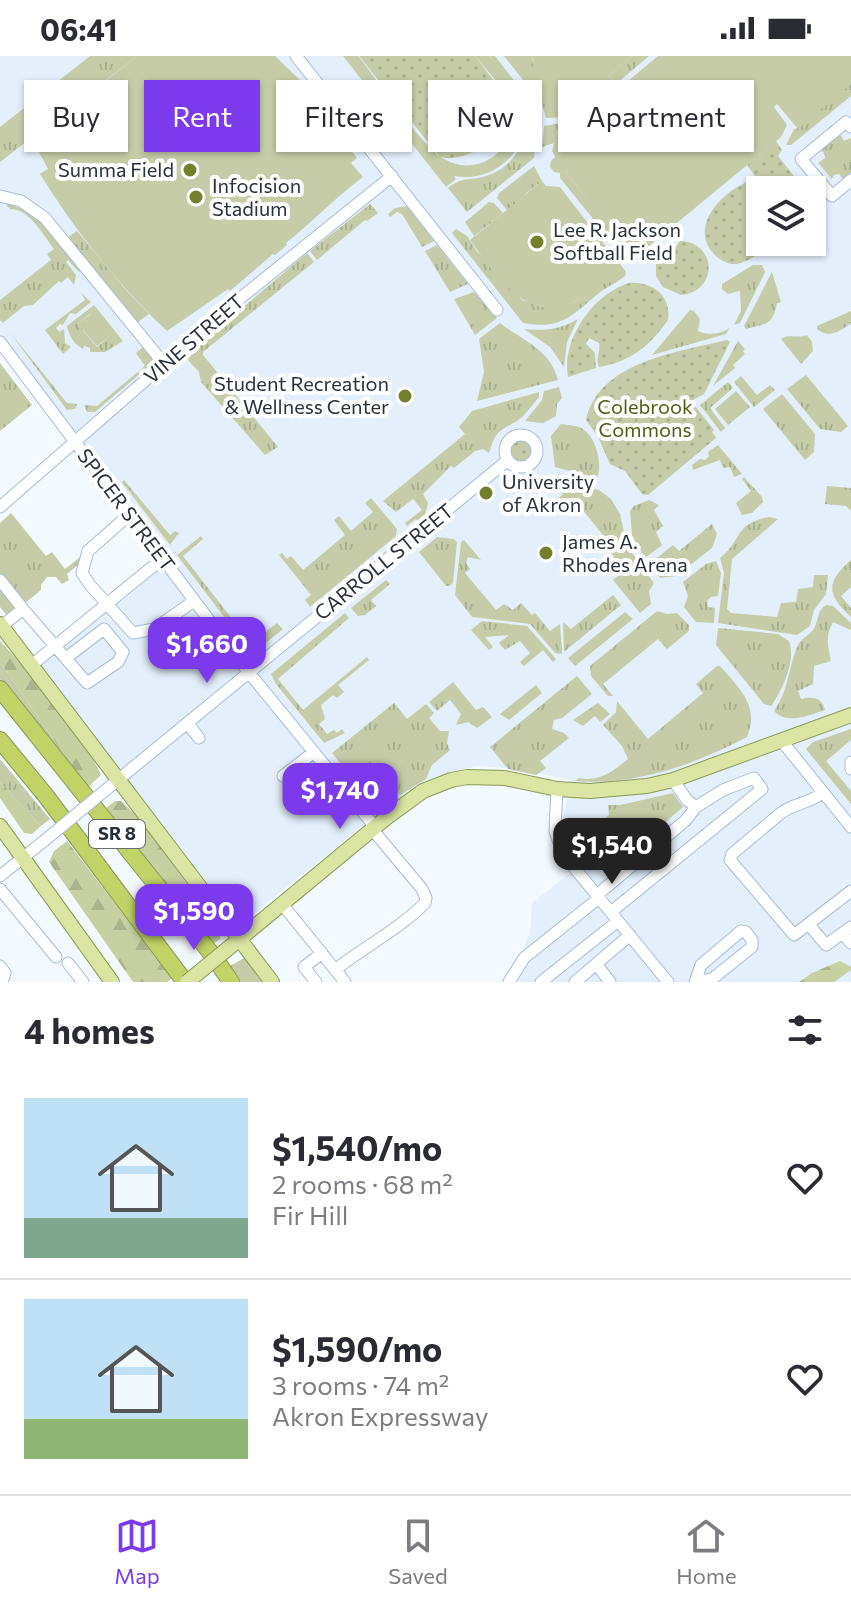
<!DOCTYPE html>
<html lang="en">
<head>
<meta charset="utf-8">
<style>
  :root { --surface:#fff; --page:#f7f7f7; --text:#2b2b33; --muted:#7c7c81; --line:#e1e1e2; --accent:#7c3aed }
  body { margin:0; font-family:Commissioner,sans-serif; background:var(--page); color:var(--text); height:100vh; display:flex; flex-direction:column; font-size:30px; white-space:nowrap }
  * { box-sizing:border-box; margin:0 }
  p { font-size:26px; color:var(--muted) }
  .icon { flex:none; width:44px; height:44px; fill:none; stroke:currentColor; stroke-width:2; stroke-linecap:round; stroke-linejoin:round }
  .map { position:relative; height:926px; overflow:hidden }
  .panel { display:flex; flex-direction:column; background:var(--surface); flex:1 }
  .panel>* { flex:none }
  .top-card { position:absolute; left:24px; top:24px; width:804px; height:72px; display:flex; gap:16px }
  .controls { position:absolute; left:746px; top:120px; display:grid; gap:16px }
  .controls a { display:grid; place-items:center; width:80px; height:80px; border-radius:0px; background:var(--surface); box-shadow:0 2px 6px #0004; font-size:40px }
  .price { position:absolute; translate:-50% -68px; padding:0 18px; border-radius:16px; background:var(--accent); color:#fff; font-size:26px; line-height:52px; filter:drop-shadow(0 2px 4px #0008) }
  .price::after { content:''; position:absolute; left:50%; top:48px; width:24px; height:18px; margin-left:-12px; background:inherit; clip-path:polygon(0 0,100% 0,50% 100%) }
  .price.current { background:#222; color:#fff }
  ul { padding:0; list-style:none }
  li { display:flex; align-items:center; gap:24px; height:200px; padding:0 24px }
  li+li { border-top:2px solid var(--line) }
  li span { display:grid; place-items:center; flex:none; width:224px; height:160px; border-radius:0px; color:#555 }
  li>.icon { margin-inline-start:auto }
  span .icon { width:96px; height:96px; fill:#fffc; stroke-width:1 }
  li b { font-size:34px }
  h2 { display:flex; justify-content:space-between; align-items:center; height:96px; padding:0 24px; font-size:34px }
  .chip { padding:0 28px; border-radius:0px; background:var(--surface); box-shadow:0 2px 6px #0004; font-size:28px; line-height:72px }
  .chip.current { background:var(--accent); color:#fff }
  .status { display:flex; justify-content:space-between; align-items:center; height:56px; padding:0 40px; background:var(--surface); direction:ltr }
  .status svg { height:22px; fill:currentColor }
  .menu { display:flex; justify-content:space-around; align-items:center; height:112px; border-top:2px solid var(--line); background:var(--surface); font-size:22px; color:var(--muted) }
  .menu a { display:grid; justify-items:center; gap:4px }
  .menu .current { color:var(--accent) }
  .map>svg:first-child { display:block }
  .built { fill:#e4effb; fill-rule:evenodd }
  .grass { fill:url(#grass-tufts); fill-rule:evenodd }
  .forest { fill:url(#forest-firs) }
  .park { fill:url(#park-dots) }
  .pitch { fill:#c5cca7 }
  .lines { fill:none; stroke-linecap:round; stroke-linejoin:round }
  .minor-casing { stroke:#a6bcd3; stroke-width:13 }
  .major-casing { stroke:#8b9956; stroke-width:16 }
  .highway-casing { stroke:#8b9956; stroke-width:18 }
  .minor { stroke:#fff; stroke-width:11 }
  .major { stroke:#dae4a3; stroke-width:14 }
  .highway { stroke:#c1d266; stroke-width:16 }
  .minor-bridge-casing { stroke:#a6bcd3; stroke-width:13; stroke-linecap:butt }
  .major-bridge-casing { stroke:#8b9956; stroke-width:16; stroke-linecap:butt }
  .minor-bridge { stroke:#fff; stroke-width:11 }
  .major-bridge { stroke:#dae4a3; stroke-width:14 }
  .poi-dot { fill:#747f2c; stroke:#fff; stroke-width:3 }
  .labels { text-anchor:middle; stroke-width:8; stroke-linejoin:round; paint-order:stroke }
  .shield { fill:#fff; stroke:#686e74; stroke-width:2 }
  .shield-label { font-size:18px; font-weight:bold; fill:#283039 }
  .poi-label { font-size:20px; fill:#283039; stroke:#fff; text-anchor:start }
  .street-label { font-size:20px; fill:#283039; stroke:#fff }
  .park-label { font-size:20px; fill:#525b13; stroke:#fff }
</style>
</head>
<body>
<div class="status"><b>06:41</b><svg viewBox="0 0 49 12"><path d="M0 12V9h3v3zM5 12V6h3v6zM10 12V3h3v9zM15 12V0h3v12zM26 1h20v11H26zM47 4h2v5h-2z"/></svg></div>
<div class="map">
<svg width="851" height="926" viewBox="0 0 851 926">
  <defs>
    <pattern id="grass-tufts" width="24" height="20" patternUnits="userSpaceOnUse" patternTransform="scale(2)"><rect width="24" height="20" fill="#c5cca7"/><path d="M3 7l-1-3M5 7V3M7 7l1-3M15 17l-1-3M17 17v-4M19 17l1-3" fill="none" stroke="#a9b090"/></pattern>
    <pattern id="forest-firs" width="22" height="20" patternUnits="userSpaceOnUse" patternTransform="scale(2)"><rect width="22" height="20" fill="#c6d0a1"/><path d="M5 1l3.5 6h-7zM16 11l3.5 6h-7z" fill="#aab38b"/></pattern>
    <pattern id="park-dots" width="8" height="8" patternUnits="userSpaceOnUse" patternTransform="scale(2)"><rect width="8" height="8" fill="#c5cca7"/><path d="M2 2h.1M6 6h.1" fill="none" stroke="#a9b090" stroke-width="1.8" stroke-linecap="round"/></pattern>
  </defs>
  <rect width="100%" height="100%" fill="#f4f9fd"/>
  <path class="built" d="M0,0H851V926H500L516,910L530,876L532,847L582,808L563,762L571,724L517,713L477,710L437,720L385,752L252,859L233,858L30,609L167,497L0,285ZM760,134H812V186H760Z"/>
  <path class="grass" d="M90,0H137L0,106V71Z
    M490,0H495L536,53L538,61L534,102L467,156L448,132C464,119 471,126 489,119C501,115 511,106 518,95C541,59 512,28 490,0Z
    M504,0H531L557,48L561,45L578,48L583,54L566,61L546,62L542,48Z
    M632,0H649L616,28L609,19Z
    M851,28V40L791,89H786L794,73L798,72Z
    M589,56L554,87L542,91L544,70L567,66Z
    M840,78L844,85L851,82V117L843,123L839,118L834,119L832,123L818,107L825,102L824,97L820,94Z
    M534,110L542,125L525,138L520,170L497,142L499,137Z
    M564,114L626,190L630,196L627,200L619,195L560,122V117Z
    M489,146L494,147L503,157L474,180L465,166Z
    M6,148C40,153 61,190 81,215L79,216L68,204L66,206L76,219L74,229L68,221L61,227L59,225L33,249L24,250L3,267L0,264V244L51,204L47,198L54,193C43,179 30,153 10,153Z
    M370,148L378,157L367,165L365,164L317,204L310,195Z
    M407,150L434,185L422,191L402,158L397,156L390,161L388,158L395,152Z
    M456,173L467,180L476,194L522,244L539,250L571,247L579,243L615,214L614,200L626,216L625,220C617,227 606,231 598,238C571,260 561,274 523,267L452,177Z
    M77,175L125,233L149,258L135,268L67,182Z
    M437,189L468,228L450,236L425,195Z
    M307,197L314,206L203,296V299L278,391L265,399L201,326L199,316L187,303L196,295L194,293Z
    M753,209H762L765,216L740,267L734,269L741,255L740,235L728,238L722,233V228Z
    M772,216L781,246L777,247C773,270 766,267 746,273L744,270Z
    M474,236L497,262L475,279L454,243Z
    M81,237L91,246L76,258L70,257L63,269L60,268L56,272L59,276L64,273L65,287L71,291L63,298L45,274L85,244Z
    M94,249L123,285L105,296H90V292L84,290L83,293C74,288 69,280 67,270ZM91,257L110,280L97,291L78,268Z
    M690,254L694,255L700,263L698,275C709,280 720,278 730,272L726,278L652,299Z
    M851,255V267C841,275 829,283 817,273V270Z
    M578,263L567,286L564,311L550,291L524,273C544,275 559,274 578,263Z
    M500,267C523,285 550,293 558,324L477,345L484,316L479,283Z
    M9,275L67,347L77,348L75,353L67,354Z
    M807,279L812,286L813,295L801,308L781,283C788,277 798,283 807,279Z
    M738,285L745,293L743,295L745,298L733,309L735,312L713,330Z
    M143,291L155,305L95,356H87L84,349L97,350L145,310L136,297Z
    M0,307L32,349L0,375Z
    M806,319L848,370L841,376L820,373L787,333Z
    M741,320L757,339L770,329L775,334L754,351L734,326Z
    M728,326L733,332L710,352L725,372L721,376L700,349Z
    M559,331L562,342L557,348L556,360L543,367L525,365L542,344L544,335Z
    M736,335L750,351L728,369L715,353Z
    M539,336V341C533,348 525,360 517,365C497,376 496,376 489,397L483,393L475,395L454,412L451,410L423,438L428,447L425,459L418,465L416,463L407,470L405,467L422,454L413,443L396,456L383,445L465,378L459,371L472,355Z
    M782,338L815,378L814,396L805,404L763,353Z
    M561,368C566,369 576,369 581,372C596,380 603,407 597,422L555,411L551,380Z
    M718,389L742,418L734,421L730,411L723,412L720,404L693,414L692,409L700,403L705,404L709,400L708,396Z
    M744,421L762,441L763,446L752,457L742,459L736,447L751,435L742,423Z
    M124,424L170,479L175,475L179,477L170,489L122,426Z
    M562,424L599,434L611,443L620,458L627,490L654,527L649,535L651,548L640,557L613,524L624,514L599,482L603,479L577,447L573,451L565,442L561,445L559,442L563,438L556,430V425Z
    M827,430L851,432V455L846,450L825,448Z
    M371,442L397,473L396,480L310,551L305,544L311,539L279,499L282,497L287,503L291,500L303,514L345,479L334,464L339,460L351,475L373,456L365,447Z
    M649,444L659,449L654,454L663,470L656,476L662,489L645,502L632,479L630,455L634,450Z
    M11,457L46,500L52,496L65,513L85,497L86,502L67,518L69,524L62,528L56,521H47L41,529V534L8,561L0,551V467Z
    M769,461L778,463L732,503L727,553L731,557L777,561L781,547L796,546L798,533L813,531L814,519H828L826,538L814,554L810,570L797,579L718,567L724,517L720,502C743,484 733,468 769,461Z
    M712,468L717,478L712,492L676,520L660,522L653,511L657,502L673,489L679,495Z
    M201,480L203,483L183,500L251,587L277,567L283,573L256,595H250L177,499Z
    M437,481L454,483L457,486L453,527L449,530H446L419,496Z
    M464,484L481,504L468,501L466,507L470,513L465,517L496,554L504,548L513,554L521,547L532,559L535,557L550,575L560,568L562,598L555,597L530,568L472,561L455,539L461,486Z
    M851,504V531L841,540L851,552V561C826,538 826,526 851,504Z
    M716,505L721,517L718,540L711,541L707,545L708,551L715,552L714,567L696,566L684,551L688,540L683,526L706,508Z
    M386,524L390,528L371,544L376,550L365,559L358,560L351,552Z
    M613,539L621,549L564,596L563,566L571,573Z
    M826,549L833,550L851,567V574L833,566C825,579 828,591 831,605L814,610L813,628L798,635L801,643C812,641 821,640 825,654C807,660 787,669 774,655C789,634 788,612 798,589C802,581 811,579 815,571C819,561 817,555 826,549Z
    M657,555L667,558L677,557L689,569V575L667,593L658,583L603,628L613,640H608L591,620L590,610Z
    M625,556L633,563L575,610L568,602Z
    M345,557L349,562L278,623L303,654L367,601L369,604L338,629L344,636L337,642L333,639L321,649L325,663L319,668L327,678L334,674L337,677L342,673L345,677L324,687L276,628L271,618Z
    M482,565L527,570L556,603L553,606L543,594L524,610L520,606L530,597L520,585L505,594L499,587L509,579L485,581L493,591L489,594L471,574Z
    M718,572L778,578L789,585C796,605 783,633 771,650L764,648L716,589Z
    M0,606L87,732L0,623Z
    M717,610H720C739,632 760,650 747,681C694,709 635,730 575,725L579,722C600,726 612,716 628,703L622,690L603,669L616,656L617,645L648,683L703,637L696,628Z
    M577,620L592,638L562,662L554,664L552,673L564,677L569,682L540,705L546,712L536,719L508,713L490,691Z
    M453,626L476,654L483,651L492,661L477,672L468,666L456,669L461,658L450,644L437,655L429,646Z
    M536,629L542,637L509,664L500,658Z
    M394,647L407,663L426,648L434,657L429,662L440,675H449L447,687L450,694L432,709L426,723L400,739L382,724L370,727L362,734L332,697Z
    M598,647L610,658L600,666L595,660L583,670L573,664Z
    M851,673V684L826,705L851,735V748L806,693L813,686Z
    M0,703L50,763L41,770L0,726Z
    M673,737L683,751L612,813L608,808L603,813L605,792L590,774L609,759L608,749H620Z
    M244,902L255,910L268,926H235L225,913Z"/>
  <path class="forest" d="M0,585C37,625 78,669 101,719L87,732L0,606Z
    M0,726L41,770L32,778L24,777L0,742Z
    M115,745H121L138,761L221,874L220,883L209,891L105,753Z
    M67,785L172,922L167,926H133L49,806L54,795Z
    M840,905L851,911V914L834,926H799L812,917Z"/>
  <path class="park" d="M359,0H475L507,42C521,73 469,109 440,101Z
    M776,85L782,94L778,100L805,134H760V186H775C764,194 749,206 736,208C728,209 718,203 713,197C687,168 728,129 757,123L747,109Z
    M680,185C717,186 719,235 681,239L663,231L656,220V206L671,198Z
    M629,227C652,225 672,240 668,264C650,290 630,306 599,311C595,301 601,296 599,287L589,282L586,288L595,297L596,312L568,321C561,284 593,238 629,227Z
    M727,284L730,286L704,338L691,345L714,374L712,376L716,382L648,439L642,438L625,415L610,408L598,381L586,364C599,305 679,296 727,284Z
    M511 396a11 11 0 1 1 22 0a11 11 0 1 1-22 0Z"/>
  <path class="pitch" d="M137,0H275L306,30L309,42L357,102L351,107L363,121C335,142 312,166 286,187L287,189L275,199L273,198L230,235L228,233L167,275C117,228 76,176 40,118L48,113L32,83Z
    M343,0H358C377,23 422,91 444,103C477,123 519,93 512,56C508,35 488,16 475,0H490C502,15 517,29 522,47C536,90 496,128 454,120L456,123L446,131Z
    M531,0H632L609,19L616,28L583,54L578,48L561,46L557,48L532,14L534,4Z
    M658,0H851V28L798,73L777,48L774,51L787,69L781,81L649,190H645V198L630,196L565,115L560,117L554,116L550,111L551,105L555,101L552,95L554,87Z
    M542,125L546,130L560,131L621,210C607,221 593,235 577,244C527,272 494,217 470,184Z
    M92,257L110,280L97,290L78,268Z"/>
  <g class="lines">
    <g class="minor-casing">
      <path id="minor" d="M296,0L497,254
        M851,71L846,66L801,103L832,140L851,124
        M0,140L21,145L45,162L165,309
        M0,286L242,608L375,771
        M505 395a16 16 0 1 1 32 0a16 16 0 1 1-32 0Z
        M0,451L233,248L392,120
        M129,459L88,495L82,517L90,529L133,577L154,573L194,545
        M0,524L23,553
        M2,570L23,553L87,627L118,606L123,596L104,573L66,602
        M33,608L162,503
        M188,668L199,682
        M781,684L851,771
        M851,706V713
        M283,720L314,696
        M557,733L555,775L563,798L668,926
        M102,737L508,404
        M823,737C807,748 795,747 781,757L732,798L730,804L794,879L851,835
        M0,820L44,785
        M0,833L56,901
        M597,839L686,764L696,751
        M282,848L345,926
        M611,856L762,733L754,722L723,734L696,751L687,744L673,724
        M809,869L826,889L851,871
        M741,875L746,876L752,884V891L712,923L695,926L701,909Z
        M843,878L851,887
        M68,907L83,926
        M597,909L610,926
        M0,910L5,917L2,926
        M335,914C364,891 398,874 425,847L426,842L422,833L372,773
        M316,926L304,911L322,897
        M509,926L524,902L599,842
        M541,926L618,865
        M575,926L630,879"/>
    </g>
    <g class="major-casing">
      <path id="major" d="M0,568L272,926
        M0,770L112,926
        M225,895L386,762L423,735L451,724L467,721L505,722L557,733L590,735L647,730L673,724L851,659"/>
    </g>
    <g class="highway-casing">
      <path id="highway" d="M0,633L214,901L231,926
        M0,684L46,740L185,926"/>
    </g>
    <use href="#minor" class="minor"/>
    <use href="#major" class="major"/>
    <use href="#highway" class="highway"/>
    <g class="minor-bridge-casing">
      <path id="minor-bridge" d="M44,785L102,737"/>
    </g>
    <g class="major-bridge-casing">
      <path id="major-bridge" d="M187,926L225,895"/>
    </g>
    <use href="#minor-bridge" class="minor-bridge"/>
    <use href="#major-bridge" class="major-bridge"/>
  </g>
  <g class="poi-dot">
    <circle cx="190" cy="114" r="8"/>
    <circle cx="196" cy="141" r="8"/>
    <circle cx="537" cy="186" r="8"/>
    <circle cx="405" cy="340" r="8"/>
    <circle cx="486" cy="437" r="8"/>
    <circle cx="546" cy="497" r="8"/>
  </g>
  <g class="labels">
    <rect class="shield" x="89" y="764" width="56" height="28" rx="6"/>
    <g class="shield-label">
      <text x="117" y="784">SR 8</text>
    </g>
    <g class="poi-label">
      <text x="174" y="121" text-anchor="end">Summa Field</text>
      <text x="212" y="137">Infocision<tspan x="212" dy="23">Stadium</tspan></text>
      <text x="553" y="181">Lee R. Jackson<tspan x="553" dy="23">Softball Field</tspan></text>
      <text x="389" y="335" text-anchor="end">Student Recreation<tspan x="389" dy="23">&amp; Wellness Center</tspan></text>
      <text x="502" y="433">University<tspan x="502" dy="23">of Akron</tspan></text>
      <text x="562" y="493">James A.<tspan x="562" dy="23">Rhodes Arena</tspan></text>
    </g>
    <g class="street-label">
      <text transform="translate(194 283) rotate(-41)" y="7">VINE STREET</text>
      <text transform="translate(126 454) rotate(53)" y="7">SPICER STREET</text>
      <text transform="translate(384 506) rotate(-39)" y="7">CARROLL STREET</text>
    </g>
    <g class="park-label">
      <text x="645" y="358">Colebrook<tspan x="645" dy="23">Commons</tspan></text>
    </g>
  </g>
</svg>
<div class="controls">
<a><svg class="icon" aria-label="layers" viewBox="0 0 24 24"><path d="M12 4l9 5-9 5-9-5zM3 14l9 5 9-5"/></svg></a>
</div>
<b class="price" style="left:207px;top:629px">$1,660</b>
<b class="price" style="left:340px;top:775px">$1,740</b>
<b class="price current" style="left:612px;top:830px">$1,540</b>
<b class="price" style="left:194px;top:896px">$1,590</b>
<div class="top-card">
<a class="chip">Buy</a>
<a class="chip current">Rent</a>
<a class="chip">Filters</a>
<a class="chip">New</a>
<a class="chip">Apartment</a>
</div>
</div>
<section class="panel">
<h2>4 homes<svg class="icon" aria-label="filters" viewBox="0 0 24 24"><path d="M4 7h16M4 17h16"/><circle cx="9" cy="7" r="2"/><circle cx="15" cy="17" r="2"/></svg></h2>
<ul>
<li><span style="background:linear-gradient(#bfe0f5 75%,#7fa58c 0)"><svg class="icon" aria-label="home" viewBox="0 0 24 24"><path d="M3 11l9-7 9 7M6 9v11h12V9"/></svg></span><div><b>$1,540/mo</b><p>2 rooms · 68 m²</p><p>Fir Hill</p></div><svg class="icon" aria-label="heart" viewBox="0 0 24 24"><path d="M12 20l-8-8c-3-5 5-10 8-4 3-6 11-1 8 4z"/></svg></li>
<li><span style="background:linear-gradient(#bfe0f5 75%,#8fb573 0)"><svg class="icon" aria-label="home" viewBox="0 0 24 24"><path d="M3 11l9-7 9 7M6 9v11h12V9"/></svg></span><div><b>$1,590/mo</b><p>3 rooms · 74 m²</p><p>Akron Expressway</p></div><svg class="icon" aria-label="heart" viewBox="0 0 24 24"><path d="M12 20l-8-8c-3-5 5-10 8-4 3-6 11-1 8 4z"/></svg></li>
</ul>
</section>
<nav class="menu">
<a class="current"><svg class="icon" aria-label="map" viewBox="0 0 24 24"><path d="M3 6l6-2 6 2 6-2v14l-6 2-6-2-6 2zM9 4v14M15 6v14"/></svg>Map</a>
<a><svg class="icon" aria-label="saved" viewBox="0 0 24 24"><path d="M7 4h10v16l-5-4-5 4z"/></svg>Saved</a>
<a><svg class="icon" aria-label="home" viewBox="0 0 24 24"><path d="M3 11l9-7 9 7M6 9v11h12V9"/></svg>Home</a>
</nav>
</body>
</html>
